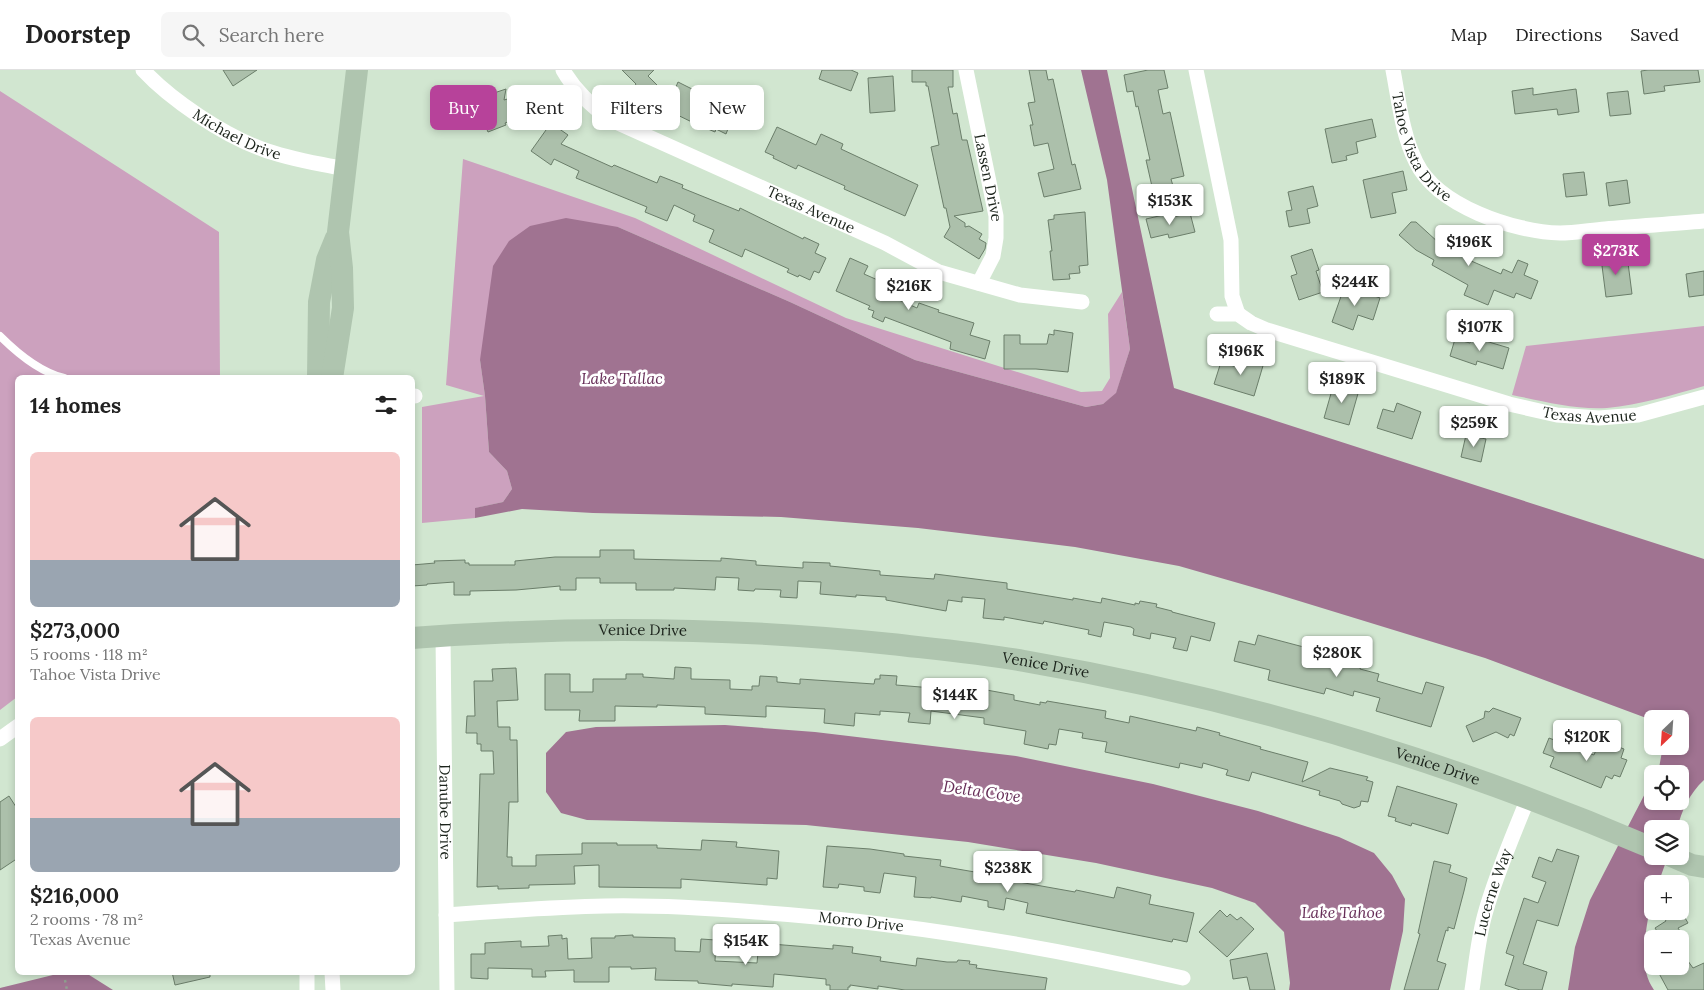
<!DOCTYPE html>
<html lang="en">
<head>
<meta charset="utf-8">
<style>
  :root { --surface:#fff; --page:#f6f6f6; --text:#222; --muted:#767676; --line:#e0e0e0; --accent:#b7429a }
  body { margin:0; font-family:Lora,serif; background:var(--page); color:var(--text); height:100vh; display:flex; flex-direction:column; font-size:19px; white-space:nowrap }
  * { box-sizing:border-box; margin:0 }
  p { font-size:16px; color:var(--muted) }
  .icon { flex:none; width:28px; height:28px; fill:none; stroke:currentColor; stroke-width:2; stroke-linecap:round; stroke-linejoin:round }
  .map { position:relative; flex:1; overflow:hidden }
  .details { position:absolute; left:15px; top:305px; width:400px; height:600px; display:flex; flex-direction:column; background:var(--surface); border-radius:8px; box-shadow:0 2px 8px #0003 }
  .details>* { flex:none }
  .banner { position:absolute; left:430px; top:15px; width:475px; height:45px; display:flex; gap:10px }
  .needle { width:32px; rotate:205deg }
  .fabs { position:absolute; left:1644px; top:640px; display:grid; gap:10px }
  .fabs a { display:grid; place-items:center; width:45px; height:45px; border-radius:8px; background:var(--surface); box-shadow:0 2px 8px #0003; font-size:25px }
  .price { position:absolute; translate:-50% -42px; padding:0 11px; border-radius:5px; background:#fff; color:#222; font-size:16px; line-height:32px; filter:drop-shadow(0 1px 2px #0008) }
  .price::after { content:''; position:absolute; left:50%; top:30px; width:15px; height:11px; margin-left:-8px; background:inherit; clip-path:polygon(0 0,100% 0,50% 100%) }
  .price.active { background:var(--accent); color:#fff }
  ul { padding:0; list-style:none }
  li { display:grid; align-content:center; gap:10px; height:265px; padding:0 15px }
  li span { display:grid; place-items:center; height:155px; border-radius:8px; color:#555 }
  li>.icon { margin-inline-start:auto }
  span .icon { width:90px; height:90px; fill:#fffc; stroke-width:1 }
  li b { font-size:21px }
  h2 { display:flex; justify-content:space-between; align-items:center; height:60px; padding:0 15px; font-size:21px }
  .chip { padding:0 18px; border-radius:8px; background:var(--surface); box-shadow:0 2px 8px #0003; font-size:18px; line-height:45px }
  .chip.active { background:var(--accent); color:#fff }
  header { display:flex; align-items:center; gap:30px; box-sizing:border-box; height:70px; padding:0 25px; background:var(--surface); border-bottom:1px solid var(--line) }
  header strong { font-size:24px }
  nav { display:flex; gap:28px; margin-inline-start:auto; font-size:18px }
  .search { width:350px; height:45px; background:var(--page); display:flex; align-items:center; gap:12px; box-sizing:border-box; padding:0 18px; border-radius:8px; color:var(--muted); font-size:19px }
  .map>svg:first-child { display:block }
  .green { fill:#cca1be }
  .water { fill:#a07391 }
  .building { fill:#acc0ab; stroke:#6b7e6a }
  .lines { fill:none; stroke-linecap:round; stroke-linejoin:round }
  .path { stroke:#92a291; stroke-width:2.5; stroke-dasharray:2.5 4; stroke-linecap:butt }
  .lane { stroke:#fff; stroke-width:8 }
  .street { stroke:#fff; stroke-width:15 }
  .secondary { stroke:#afc5af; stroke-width:22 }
  .labels { text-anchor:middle; stroke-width:5; stroke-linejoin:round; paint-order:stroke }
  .street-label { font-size:15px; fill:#1b231b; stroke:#fff }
  .water-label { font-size:16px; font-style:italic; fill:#662d57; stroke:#fff }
</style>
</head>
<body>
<header>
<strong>Doorstep</strong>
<div class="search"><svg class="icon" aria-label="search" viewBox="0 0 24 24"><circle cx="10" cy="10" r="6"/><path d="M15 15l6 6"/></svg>Search here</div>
<nav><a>Map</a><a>Directions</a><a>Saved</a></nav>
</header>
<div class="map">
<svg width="1704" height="920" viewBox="0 0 1704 920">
  <rect width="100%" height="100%" fill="#d1e6d0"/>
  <path class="green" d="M0,21L219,162L220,307L18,308L17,627L0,640Z
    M463,89L635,148L846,248L1081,322L1102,321L1110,308L1108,244L1122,222L1130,279L1116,324L1103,334L1086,337L915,290L790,232L618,157L480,290L485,326L489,382L507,401L512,419L503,432L476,438L475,448L422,453V337L484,326L446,315Z
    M1704,256V316C1672,325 1640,335 1607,338C1575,340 1543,331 1512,325L1526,276Z"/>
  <path class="water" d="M1081,0H1107L1174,318L1704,489V710C1689,724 1682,740 1677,759H1652V786H1668L1658,814H1652C1652,847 1633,890 1654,920H1568L1575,877L1590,830L1652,710V731H1680V704H1655L1659,698L1663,676H1680V649H1652V652L1649,649L1485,588L1273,523L1179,496L1075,477L918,458L781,447L593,443L522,439L475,448V438L503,432L512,419L507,401L489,382L485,326L480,290L493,196L509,171L530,156L566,148L618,157L790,232L915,290L1086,337L1103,334L1116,323L1130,279L1107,110Z
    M725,655L815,662L1016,686L1153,714L1258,741L1339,767L1374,783L1392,805L1405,829L1403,861L1390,920H1289L1290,913L1284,862L1255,833L1212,818L1096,793L968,772L806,755L587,750L561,743L546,722V683L566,662L596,657Z
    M86,903L113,920H0V918L61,903Z"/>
  <path class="building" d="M223,0H257L233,16Z
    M622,0H654L648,6L659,17L673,24L678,12L696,21L695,24L735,41L726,64L716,59L715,62L696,54L665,39L667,37L647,27L646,28L634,17L636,14Z
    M822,0H851L858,3L851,21L819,9Z
    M912,0H953V17H948L953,44L957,43L962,70H967L983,141L954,146L965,153V157L969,156L982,164L979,169L986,173L985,179L979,189L944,167L950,157L946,138H944L931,77L939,75L928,16H926V12H912Z
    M1029,0H1046L1048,10L1053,9L1072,95L1075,94L1081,119L1044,127L1038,103L1054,99L1048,73L1034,76L1030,55H1033L1028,33L1035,32Z
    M1148,0H1164L1168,18L1158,20L1163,44L1170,42L1184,106L1171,109L1173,116L1153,121L1146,90H1150L1138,36L1136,37L1133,21L1127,22L1124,5Z
    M1648,0H1698L1700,12L1664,16L1665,21L1644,24L1641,1Z
    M893,6L895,41L870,43L868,8Z
    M1533,18V25L1576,19L1579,42L1558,45L1557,39L1515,44L1512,21Z
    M506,19L504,30L511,28L516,42L510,44L513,50L505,53L506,55L488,62L485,55L476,58L469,40L478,36L476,29Z
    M1628,21L1631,44L1610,46L1607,23Z
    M1372,49L1376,67L1356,72L1358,83L1346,86L1347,90L1332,93L1325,59Z
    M551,53L568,65L561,74L612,97L614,95L657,113L660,106L683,115L682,118L739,141L740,138L803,169L804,167L819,174L815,183L826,188L819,203L814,201L810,210L799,205L798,207L787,202L789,199L745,179L742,187L709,172L714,160L693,151L695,145L674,135L667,151L645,142L647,137L576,108L579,101L554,89L551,95L531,81Z
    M777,57L816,75L821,64L843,74L841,79L918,115L905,146L844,119L845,116L798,95L796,99L773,88L774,86L765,82Z
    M1403,101L1407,120L1392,123L1396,143L1371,148L1363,110Z
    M1584,102L1587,125L1566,127L1563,104Z
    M1627,110L1630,133L1609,136L1606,113Z
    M1313,116L1318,136L1307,139L1310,153L1289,157L1286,141L1292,140L1288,122Z
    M1085,142L1088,195L1079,196L1080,203L1069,204L1070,209L1053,210L1050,181H1052L1048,150L1054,149V145Z
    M1172,143L1173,147L1190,143L1195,162L1169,168L1168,164L1151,168L1146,149Z
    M1411,152H1416L1439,173L1444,164L1474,181L1469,190L1501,204L1503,199L1512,203L1518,190L1528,194L1524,205L1538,211L1531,229L1516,223L1514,228L1494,220L1488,235L1464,225L1468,215L1432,195L1434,190L1416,180L1399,165Z
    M1312,179L1319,200L1316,201L1323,222L1299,230L1291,206L1297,204L1291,186Z
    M1627,185L1632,224L1606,227L1601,188Z
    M850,188L868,196L864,204L896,218L892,227L917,238L919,233L939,240L938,242L974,253L970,265L990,271L985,289L950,279L951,272L885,247L883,252L872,247L874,241L868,239L870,236L836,221Z
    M1704,201V225L1689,227L1686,204Z
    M1345,215L1380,228L1373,250L1358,245L1353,260L1332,252Z
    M1054,260L1073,263L1068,302L1036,299H1004V265H1020V274H1047L1049,264L1054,265Z
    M1472,267L1509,278L1503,299L1477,291L1476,295L1450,286L1455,269L1470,273Z
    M1247,284L1265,289L1254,326L1214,314L1221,292L1243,299Z
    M1334,313L1359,320L1349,355L1324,348Z
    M1397,333L1421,342L1412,369L1377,358L1383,339L1394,342Z
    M1466,365L1486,369L1481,392L1461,387Z
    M600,480H634V489L721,491V488L756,491V495L803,498V492L830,493V496L880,501V505L934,509L935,504L1007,513V519L1073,530V528L1101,533L1102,528L1135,535V533L1139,534L1140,531L1157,534L1156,537L1172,541V542L1215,553L1210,571L1191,566L1187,581L1173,578L1176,568L1151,563L1150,569L1133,565L1134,559L1131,557L1104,552L1101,567L1088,564L1089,560L1044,551L1043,554L1004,547V550L983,548L985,529L962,527V532L948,530L946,541L886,530V527L856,525V527L820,524L821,512L798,511L797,528L780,527L781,520L755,519L754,521L738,520L739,508L716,507L715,520L674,518V520H636V513H600V508H576V520H560V516L516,520L470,521V525H454V512L427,514V515L412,516V495L435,493L434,491L465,490V493H469V495H515V491L555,487H600Z
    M1258,565L1334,585V587L1361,595L1360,599L1379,604L1377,611L1422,624L1426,612L1444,617L1431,657L1376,641L1380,628L1354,621L1353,626L1326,618L1324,624L1268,610L1270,600L1234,591L1239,571L1255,575Z
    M675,597L691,598V609L730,610V619L752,620V616H759L760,606L777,607V612L800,614V609L874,614L875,609H880V605L897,606L896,615L933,618V621L961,625L963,616L981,619L1014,625V630L1040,635V632L1046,633L1047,631L1106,641L1105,648L1129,653L1130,646L1196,661L1197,657L1220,663L1219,665L1261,677L1260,679L1308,692L1302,712L1330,698L1368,707L1366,710L1373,712L1368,732L1361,731L1360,736L1354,738L1342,734L1340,731L1319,725L1320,721L1252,702L1249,711L1226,705L1228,700L1203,693L1202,698L1180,693L1179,698L1105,682L1107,672L1082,668L1083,663L1059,659L1056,675L1049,674L1048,679L1024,674L1026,661L984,654V648L931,641L930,654L908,652L910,643L880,641V645L855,643L854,656L824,653L825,639L766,636V647L705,644V637L657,635V637L615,636V651H579L580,640H545V604H570V622H593V609H626V604H643V607L674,609Z
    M516,598L518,630L497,631L498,657H510V670H517L518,732H509L507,787H512V796H536V785L582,784V773H617V775H657V778L701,780L702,770L737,772L736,777L779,781L777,809L767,808V815L681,809V818L599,817V795L574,796L575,814L529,815V818L498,819V816L477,817L480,704H494L493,681H481V674H477V663H466L467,646H475L474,611H493L492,599Z
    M1493,638L1521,648L1514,666L1510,664L1508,668L1496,662L1473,672L1466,656L1484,648L1485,641L1489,642Z
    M1549,668L1594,685L1600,670L1624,679L1621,688L1627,690L1620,707L1614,705L1612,709L1606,706L1601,718L1550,697L1554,687L1543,683Z
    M1397,716L1457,734L1448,764L1412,753L1411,756L1395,751L1396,748L1388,746Z
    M9,726L18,740V788L0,800V732Z
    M827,776L870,779L904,784V786L941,790L940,796L998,806L1001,794L1010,790L1020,797L1019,812L1075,822L1076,820L1114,828L1117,817L1151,825L1149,834L1194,843L1187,872L1173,869L1172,872L1026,843L1028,833L1006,828L1004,840L988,837V831L962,826L961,832L931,827V828L914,827L916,807L884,803L880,823L864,821V817L839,814L838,818L823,817Z
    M1557,779L1579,786L1558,856L1537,850L1523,894L1547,902L1542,920H1520L1505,915L1514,886L1506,883L1524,828L1538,833L1546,812L1532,807L1539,787L1552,792Z
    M1434,791L1451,795L1449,802L1467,808L1464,821L1454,859L1448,857V861L1446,860L1437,891L1446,894L1438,920H1404L1420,864L1418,863Z
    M1220,840L1227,847L1230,844L1237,850L1241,847L1254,859L1227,887L1199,862Z
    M1660,841H1681L1688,853L1678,858L1685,869H1662L1655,858L1666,851Z
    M562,865V869L567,868L568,889L592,888L591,868H615V866L633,865V867L675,868V881L700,882L701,869L716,870L715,891L757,893L759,873L833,879V875L853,877L852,883L881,887L880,891L916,896L917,888L947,892H957L958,890L970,891L969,894L977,895L976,898L1047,908L1045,920H905L878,916V919L850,915V917H848V920H830V915H826V909L774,904L773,917L732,914V916L698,913V911L655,910L656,898L631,899V897H609V912H574V900L545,901L546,907H532V899L488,898V909L471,908V884H485V873L521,871V877L549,876L548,866Z
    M1680,880L1693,898L1704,893V920H1668L1655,896H1680Z
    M1267,883L1275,920H1250L1247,907L1233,909L1230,890Z
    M172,902H210V907L175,915Z"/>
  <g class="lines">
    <path class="path" d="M65,910L67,920"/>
    <path class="lane" d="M0,266C17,283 40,302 64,308"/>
    <g class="street">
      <path id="s1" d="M143,0C171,30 223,65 262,79C288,89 317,93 344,99"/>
      <path id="s2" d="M563,0C575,21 591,35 609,49L885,173L939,202L1020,225L1082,232"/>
      <path id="s3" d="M966,0L996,146V168L993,186L979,213"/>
      <path d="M1196,0L1231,170L1232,226L1238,244"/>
      <path id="s4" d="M1393,0C1399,31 1402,64 1416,92C1437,136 1514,162 1560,163C1575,163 1591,160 1605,159C1638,156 1671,154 1704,151"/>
      <path id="s5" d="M1217,244H1238L1251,253L1267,260L1509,334L1557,345L1599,348L1638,345L1704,327"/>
      <path d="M412,326H415"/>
      <path id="s6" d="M443,566L447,920"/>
      <path d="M0,669L18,656"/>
      <path id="s7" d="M446,845C499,841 552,837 605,836C655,835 706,838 756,842C902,852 1040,875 1183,908"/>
      <path d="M332,902L333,920"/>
      <path d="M307,920V902"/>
      <path id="s8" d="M1472,920C1476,894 1478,869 1485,844C1496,804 1513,766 1528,728"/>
    </g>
    <g class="secondary">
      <path d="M318,308L319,232L327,190L336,168"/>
      <path d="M332,308L343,238L342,198L338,162L357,0"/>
      <path id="s9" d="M412,568C572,556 731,557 891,574C935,579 980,583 1024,591C1240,628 1451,692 1652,778"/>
      <path d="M1671,786L1692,795L1704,797"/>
    </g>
  </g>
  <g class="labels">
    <g class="street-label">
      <text dy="5" stroke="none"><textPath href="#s1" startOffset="115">Michael Drive</textPath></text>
      <text dy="5" stroke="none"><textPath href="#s4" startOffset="84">Tahoe Vista Drive</textPath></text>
      <text dy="5" stroke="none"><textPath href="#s3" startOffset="110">Lassen Drive</textPath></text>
      <text dy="5" stroke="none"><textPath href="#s2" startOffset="289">Texas Avenue</textPath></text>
      <text dy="5" stroke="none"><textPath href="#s5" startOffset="389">Texas Avenue</textPath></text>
      <text dy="5" stroke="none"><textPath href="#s9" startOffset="231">Venice Drive</textPath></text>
      <text dy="5" stroke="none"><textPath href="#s9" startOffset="636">Venice Drive</textPath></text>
      <text dy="5" stroke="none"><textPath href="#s9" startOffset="1041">Venice Drive</textPath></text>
      <text dy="5" stroke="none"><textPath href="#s6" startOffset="176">Danube Drive</textPath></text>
      <text dy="5" stroke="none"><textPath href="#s8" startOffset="100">Lucerne Way</textPath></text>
      <text dy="5" stroke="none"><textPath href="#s7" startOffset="416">Morro Drive</textPath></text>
    </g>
    <g class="water-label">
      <text x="622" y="314">Lake Tallac</text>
      <text transform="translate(982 721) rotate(8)" y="6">Delta Cove</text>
      <text x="1342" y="848">Lake Tahoe</text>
    </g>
  </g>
</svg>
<div class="fabs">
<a><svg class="needle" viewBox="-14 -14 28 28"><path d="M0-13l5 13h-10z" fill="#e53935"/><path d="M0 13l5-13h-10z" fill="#767676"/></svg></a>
<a><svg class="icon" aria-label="locate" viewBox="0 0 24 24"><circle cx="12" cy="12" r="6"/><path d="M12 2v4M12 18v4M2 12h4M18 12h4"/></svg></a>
<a><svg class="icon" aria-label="layers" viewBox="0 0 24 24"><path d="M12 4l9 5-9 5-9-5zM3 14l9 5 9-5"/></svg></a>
<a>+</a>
<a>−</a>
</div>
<b class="price" style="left:1170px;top:156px">$153K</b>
<b class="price" style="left:1469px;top:197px">$196K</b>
<b class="price active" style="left:1616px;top:206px">$273K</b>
<b class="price" style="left:1355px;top:237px">$244K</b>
<b class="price" style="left:909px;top:241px">$216K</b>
<b class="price" style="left:1480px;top:282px">$107K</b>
<b class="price" style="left:1241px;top:306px">$196K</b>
<b class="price" style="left:1342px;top:334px">$189K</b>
<b class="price" style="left:1474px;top:378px">$259K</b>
<b class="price" style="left:1337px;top:608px">$280K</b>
<b class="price" style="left:955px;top:650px">$144K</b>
<b class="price" style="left:1587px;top:692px">$120K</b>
<b class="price" style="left:1008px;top:823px">$238K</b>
<b class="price" style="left:746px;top:896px">$154K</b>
<div class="banner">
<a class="chip active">Buy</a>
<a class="chip">Rent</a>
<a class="chip">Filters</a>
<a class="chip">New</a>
</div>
<section class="details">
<h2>14 homes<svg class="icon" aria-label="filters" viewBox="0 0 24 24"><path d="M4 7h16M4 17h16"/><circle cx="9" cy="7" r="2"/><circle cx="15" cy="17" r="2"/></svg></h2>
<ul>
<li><span style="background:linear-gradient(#f6c9c9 70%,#9aa5b1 0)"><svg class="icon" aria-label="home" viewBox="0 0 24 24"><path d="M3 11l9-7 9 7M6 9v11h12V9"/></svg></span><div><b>$273,000</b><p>5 rooms · 118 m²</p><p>Tahoe Vista Drive</p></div></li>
<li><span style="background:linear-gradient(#f6c9c9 65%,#9aa5b1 0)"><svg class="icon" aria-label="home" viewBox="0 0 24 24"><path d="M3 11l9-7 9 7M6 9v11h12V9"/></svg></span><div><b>$216,000</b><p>2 rooms · 78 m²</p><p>Texas Avenue</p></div></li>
</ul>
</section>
</div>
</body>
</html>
